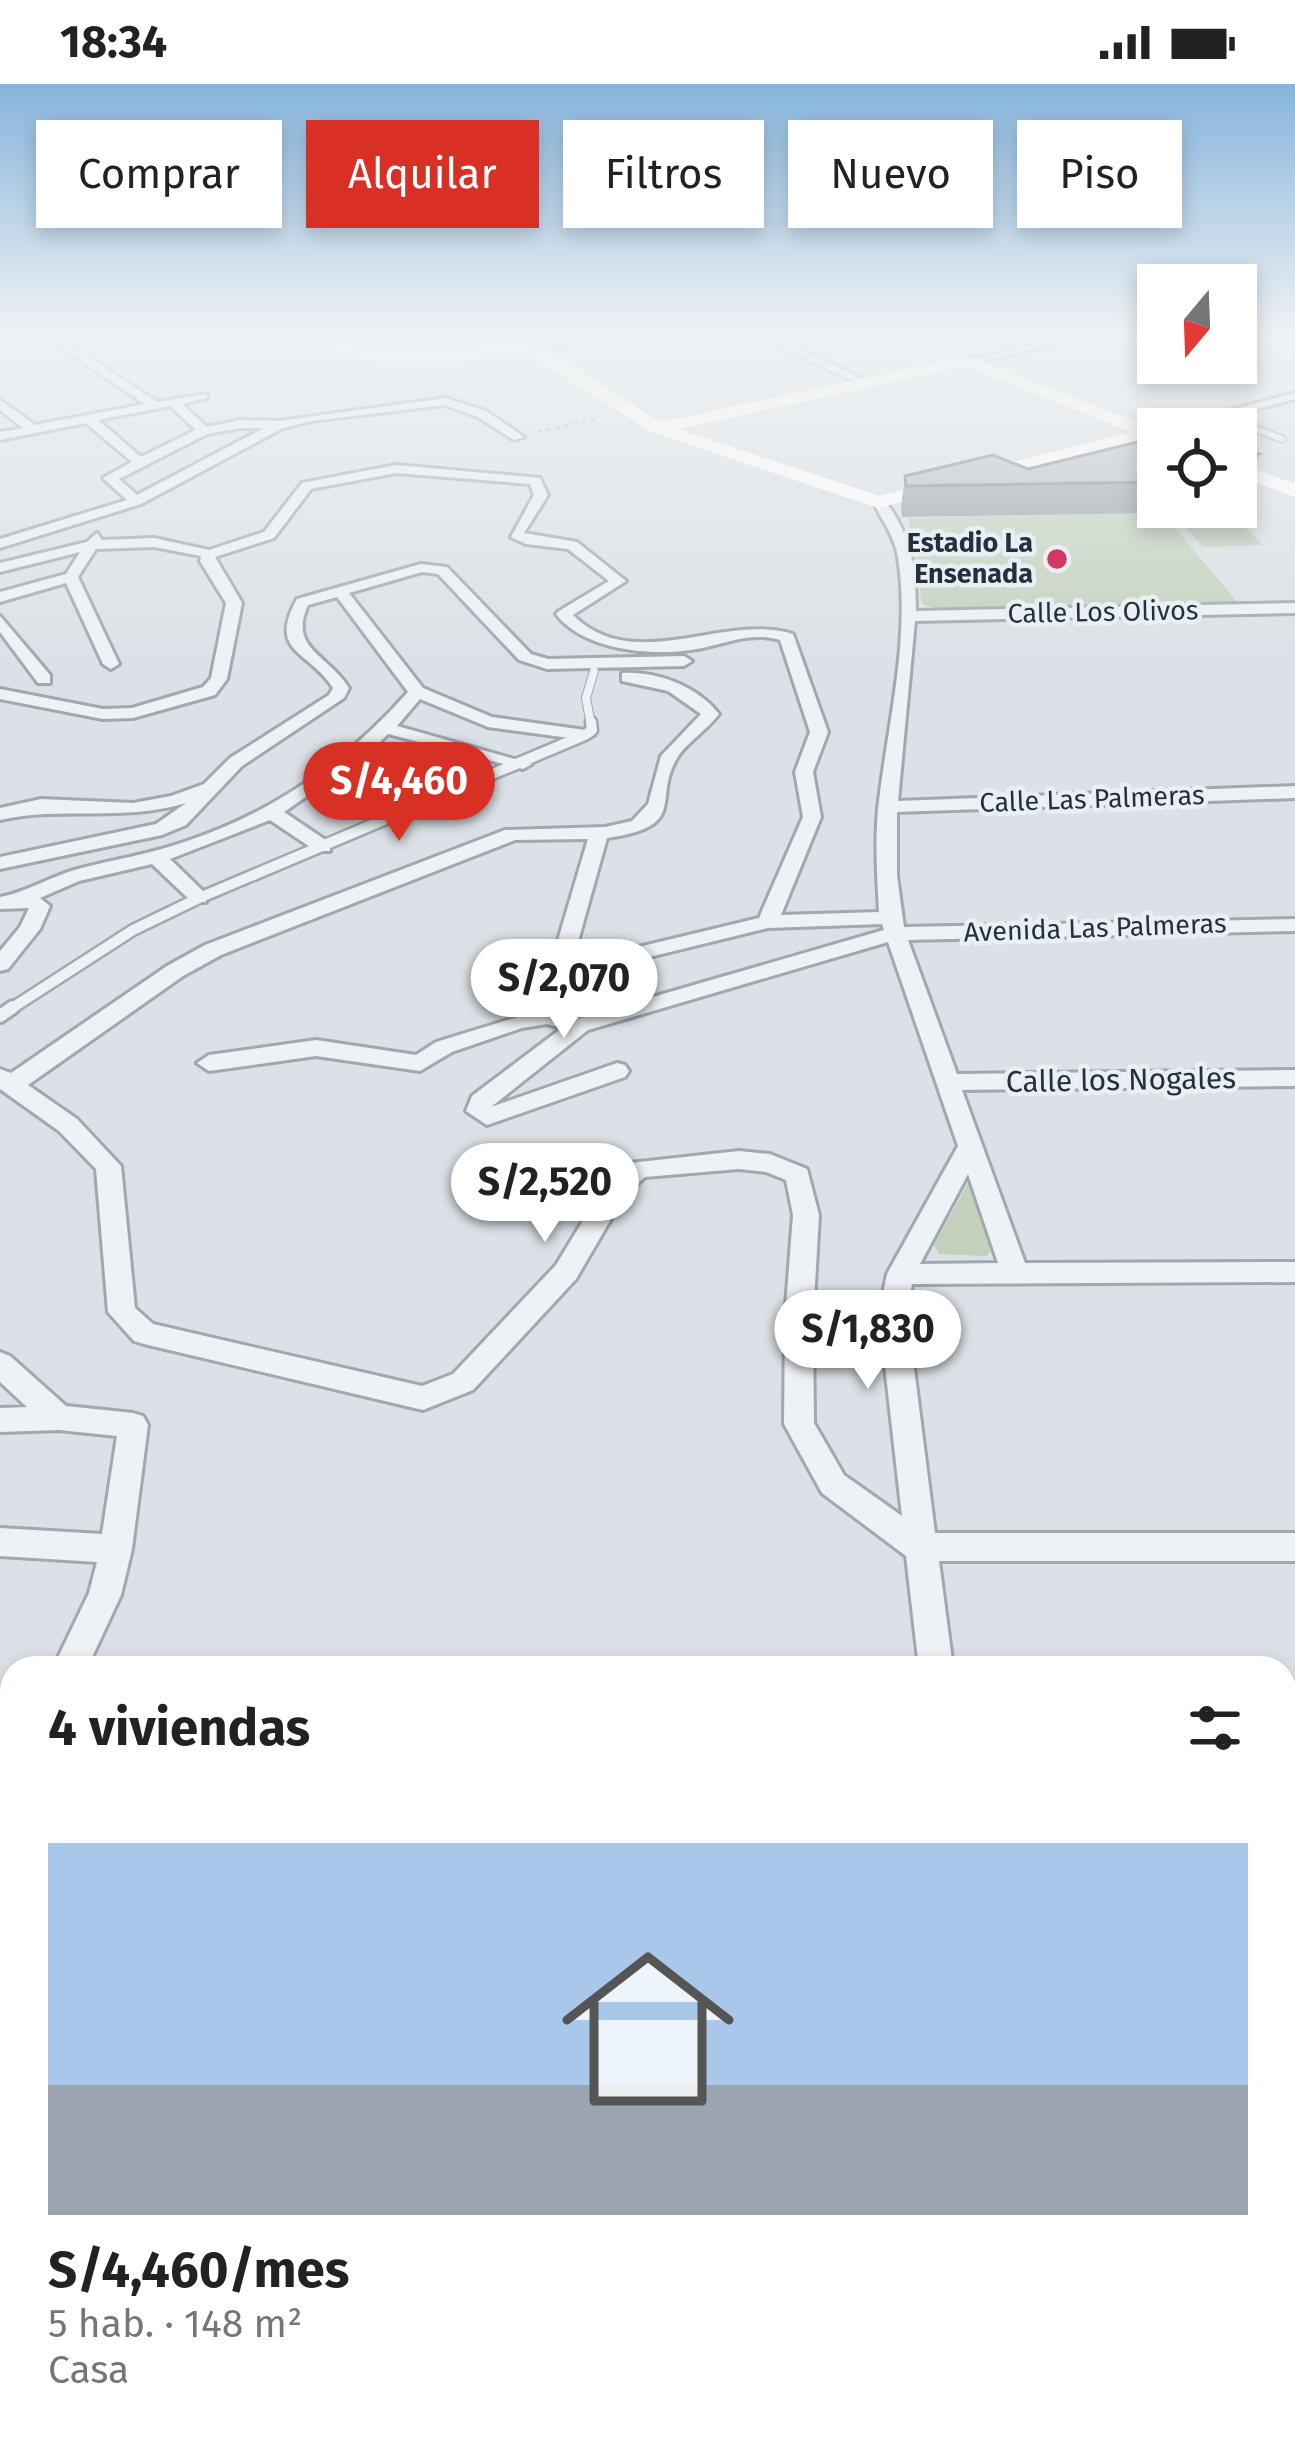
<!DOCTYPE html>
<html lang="es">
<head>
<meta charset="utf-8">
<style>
  :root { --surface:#fff; --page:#f2f2f2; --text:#222; --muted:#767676; --accent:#d93025 }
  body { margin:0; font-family:"Fira Sans",sans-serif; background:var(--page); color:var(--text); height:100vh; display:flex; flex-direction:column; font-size:45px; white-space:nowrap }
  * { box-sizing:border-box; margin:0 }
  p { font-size:39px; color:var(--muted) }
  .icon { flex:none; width:66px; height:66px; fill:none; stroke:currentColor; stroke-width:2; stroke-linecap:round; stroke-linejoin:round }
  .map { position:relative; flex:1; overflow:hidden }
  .drawer { position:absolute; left:0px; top:1572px; width:1296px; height:807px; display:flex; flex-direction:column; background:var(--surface); border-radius:36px 36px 0 0; box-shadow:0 6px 18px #0003 }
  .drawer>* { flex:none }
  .guide { position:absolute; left:36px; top:36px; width:1224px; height:108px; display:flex; gap:24px }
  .needle { width:78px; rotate:199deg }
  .buttons { position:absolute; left:1137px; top:180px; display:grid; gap:24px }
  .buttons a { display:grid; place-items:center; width:120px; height:120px; border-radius:0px; background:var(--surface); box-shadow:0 6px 18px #0003; font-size:60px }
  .price { position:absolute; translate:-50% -102px; padding:0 27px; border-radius:42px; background:#fff; color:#222; font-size:39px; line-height:78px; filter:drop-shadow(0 3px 6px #0008) }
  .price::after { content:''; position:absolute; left:50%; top:72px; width:36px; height:27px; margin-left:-18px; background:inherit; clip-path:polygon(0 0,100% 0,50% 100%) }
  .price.on { background:var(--accent); color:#fff }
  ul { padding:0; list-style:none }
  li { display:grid; align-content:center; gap:24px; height:636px; padding:0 48px }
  li span { display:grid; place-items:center; height:372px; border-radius:0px; color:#555 }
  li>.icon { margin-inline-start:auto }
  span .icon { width:216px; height:216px; fill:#fffc; stroke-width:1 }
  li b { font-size:51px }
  h2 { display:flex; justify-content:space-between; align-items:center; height:144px; padding:0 48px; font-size:51px }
  .chip { padding:0 42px; border-radius:0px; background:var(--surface); box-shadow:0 6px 18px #0003; font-size:42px; line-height:108px }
  .chip.on { background:var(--accent); color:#fff }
  .status { display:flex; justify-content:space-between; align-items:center; height:84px; padding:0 60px; background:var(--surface); direction:ltr }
  .status svg { height:33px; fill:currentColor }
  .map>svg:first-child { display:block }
  .green { fill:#c3d1bc }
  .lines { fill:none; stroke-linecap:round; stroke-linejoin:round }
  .lane-far4-casing { stroke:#a0a8b0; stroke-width:9 }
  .lane-far3-casing { stroke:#a0a8b0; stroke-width:10 }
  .lane-far2-casing { stroke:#a0a8b0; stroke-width:15 }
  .lane-far1-casing { stroke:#a0a8b0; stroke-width:18 }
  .lane-casing { stroke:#a0a8b0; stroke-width:27 }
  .street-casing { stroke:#a0a8b0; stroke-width:6 }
  .path { stroke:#b9bfc5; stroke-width:3; stroke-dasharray:4.5 4.5; stroke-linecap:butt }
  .lane-far4 { stroke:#eef1f5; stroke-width:6 }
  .lane-far3 { stroke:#eef1f5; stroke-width:8 }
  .lane-far2 { stroke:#eef1f5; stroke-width:10 }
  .lane-far1 { stroke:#eef1f5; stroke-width:12 }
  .lane { stroke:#eef1f5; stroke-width:21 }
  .street { fill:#eef1f5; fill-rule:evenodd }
  .secondary { fill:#fff; fill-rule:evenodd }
  .wall { fill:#99a0a8 }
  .shaded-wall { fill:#7d8288 }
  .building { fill:#b2bac3; stroke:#7d8288; stroke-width:3 }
  .poi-dot { fill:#d43761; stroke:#eaeff4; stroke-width:4.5 }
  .labels { text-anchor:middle; stroke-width:9; stroke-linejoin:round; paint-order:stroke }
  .far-poi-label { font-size:27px; font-weight:bold; fill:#24303d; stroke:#eaeff4; text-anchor:end }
  .far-street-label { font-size:27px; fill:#24303d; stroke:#eaeff4 }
  .street-label { font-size:30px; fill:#24303d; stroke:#eaeff4 }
</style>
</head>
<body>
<div class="status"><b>18:34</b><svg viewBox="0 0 49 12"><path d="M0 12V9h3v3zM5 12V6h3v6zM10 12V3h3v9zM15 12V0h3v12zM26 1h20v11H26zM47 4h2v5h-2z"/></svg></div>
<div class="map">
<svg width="1295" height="2378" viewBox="0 0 1295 2378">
  <rect width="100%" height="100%" fill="#dbe1e6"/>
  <path class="green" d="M1153,426L1168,436L1239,520L934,524L922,520L908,434Z
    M1234,431L1263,461L1203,463L1176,432Z
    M968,1099L990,1149V1168L986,1172L939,1170L934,1161Z"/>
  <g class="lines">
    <g class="lane-far4-casing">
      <path id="lane-far4" d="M174,257L217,247
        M1220,331L1282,355"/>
    </g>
    <g class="lane-far3-casing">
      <path id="lane-far3" d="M591,641L586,614L594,587"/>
    </g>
    <g class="lane-far2-casing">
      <path id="lane-far2" d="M9,926L133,846L199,814L585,651L592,646L591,638"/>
    </g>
    <g class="lane-far1-casing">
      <path id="lane-far1" d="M0,932L13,923"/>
    </g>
    <g class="lane-casing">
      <path id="lane" d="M1154,2367V2378
        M447,2378L454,2367"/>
    </g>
    <g class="street-casing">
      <path id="street" d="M36,247H49L157,318L207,310V314L182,320L207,343L240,336L279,337L446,314L486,327L524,353L514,356L478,333L445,321L311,337L283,344L141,420L0,464V455L127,416L103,394L132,378L86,339L0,356V348L23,344L0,326V316L35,341L145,320ZM170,322L196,346L141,373L98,336ZM240,344H264L137,411L119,395L207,350Z
        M601,247H625L528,267L523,264Z
        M748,247H762L871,299L861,301Z
        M1094,247H1115L967,280L962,277Z
        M1270,247L1295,249V255L1271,249Z
        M1295,309V315L1178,345H1158Z
        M396,381L540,394L548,411L524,449L577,458L626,497L573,531C634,592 724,528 793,550L828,648L813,688L821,733L781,831L879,828C877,794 875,759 878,725C887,642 911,556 898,473C894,448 877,431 873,415H883C911,448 916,485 916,527L1295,519V529L915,537L898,717L1295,702V714L897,728V792L904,843L1295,835V847L908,856L957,990L1295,986V1002L962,1006L1025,1179L1295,1178V1198L912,1200L907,1229L935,1449H1295V1477H939L953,1584H919L906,1472L822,1409L784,1340L785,1235L793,1131L786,1096L766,1088L739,1085L645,1093L625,1111L576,1195L473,1306L423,1326L144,1260L134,1257L108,1228L96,1085L59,1047L0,1005V985L11,989L167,882L205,861L505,746L605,743L632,737L648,720L661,672L701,630L668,607L622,597V589C657,587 697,602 719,630C707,646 690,656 679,671C650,714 692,742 607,754L572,879L759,834L803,733L795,688L810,648L780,556C751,547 725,560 697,565C654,573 584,567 556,530L559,527L609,497L568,465L526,460L511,453L534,411L530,400L396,389L311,405L274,454L215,473L242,519L227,595L215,611L133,634L103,635L0,615V605L103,625L132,624L203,603L211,594L226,519L200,477L201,472L154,463L96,465L78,493L119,580L111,585L103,580L66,499L0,518V508L66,490L80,468L0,488V479L87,458L97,449L102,456L154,454L209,466L264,448L302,399ZM588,755L537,927L436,958L416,971L316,956L209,971L197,979L209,987L316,972L420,987L452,968L522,944L547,940L562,944L472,1012L466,1027L487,1041L625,993L629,987L625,981L617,979L491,1023L588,946L888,858L958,1062L887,1190L879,1229L902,1432L844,1391L814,1339L813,1235L819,1131L807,1085L770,1070L739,1067L630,1079L607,1097L556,1181L453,1290L422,1302L153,1240L135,1224L121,1082L77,1035L28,1001L183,892L221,871L515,756ZM882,840L884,846L580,934L559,929L567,898L584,889L768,844ZM968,1090L998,1179L920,1180Z
        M421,480L447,483L531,570L548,575L684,572L692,577L684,582L547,585L519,576L438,490L422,488L349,509L423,604L492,633L585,646L594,651L585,656L488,643L420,615L397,642L532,680L523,685L388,650L369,669L447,711V719H433L358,677L284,728L330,759V767H316L270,736L170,775L206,810V818H192L152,780L79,797L40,814L50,822L40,845L8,885L0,887V867L20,843L29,824L0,825V813C28,808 51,792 78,785C115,775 151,770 187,757C274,728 348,676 408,608L337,513L308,521C288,565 328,570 349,604L344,614L242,682L186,741L162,751L0,785V773L156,740L186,719C125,738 62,722 0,736V724L41,715L133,719L171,712L204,700L230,674L329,611L333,604C309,566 267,569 297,515Z
        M0,532L50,591V599H38L0,548Z
        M0,1268L10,1272L66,1322L133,1329L143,1332L148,1341L132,1465L121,1511L87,1584H53L89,1509L97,1478L0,1472V1444L102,1450L117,1352L59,1346L0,1348V1324L27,1323L0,1298Z
        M12,1712V1979L0,1974V1717Z
        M1284,1829H1295V1867H1284Z
        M12,2063V2107L0,2112V2068Z
        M1284,2164L1295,2168V2250L1284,2245Z
        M1284,2344L1295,2349V2378H1262L1257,2367H1284Z
        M785,2367H833L831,2378H783Z"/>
    </g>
    <path class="path" d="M538,348L595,335"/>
    <use href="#lane-far4" class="lane-far4"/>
    <use href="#lane-far3" class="lane-far3"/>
    <use href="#lane-far2" class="lane-far2"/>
    <use href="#lane-far1" class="lane-far1"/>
    <use href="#lane" class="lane"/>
    <use href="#street" class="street"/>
    <path class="secondary" d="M291,247C321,247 348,264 379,268C429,274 477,257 526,260C547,261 637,324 661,338L967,272L1155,345L1158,355L878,424L652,348L525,269L449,278H381L319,264ZM966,282L1131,348L879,412L678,345Z
      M1236,378L1295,400V413L1236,391Z"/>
  </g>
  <path class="wall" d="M1158,353V423H1167L1146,429L902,433L901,423L905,392L1028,385Z"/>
  <path class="shaded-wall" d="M1259,370L1249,401L1236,404V376Z
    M1158,397V423H1167L1146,429L1155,398Z"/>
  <path class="building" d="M1158,353V397L1155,398L906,402L905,392L993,371L1028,385Z
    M1236,360L1259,370L1236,376Z"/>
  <linearGradient id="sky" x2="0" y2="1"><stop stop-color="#86b4dc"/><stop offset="0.43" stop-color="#eff2f4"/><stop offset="1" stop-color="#eff2f4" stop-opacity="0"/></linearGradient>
  <rect width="1295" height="580" fill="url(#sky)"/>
  <circle class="poi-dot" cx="1057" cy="475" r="12"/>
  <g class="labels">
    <g class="far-poi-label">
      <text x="1033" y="468">Estadio La<tspan x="1033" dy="31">Ensenada</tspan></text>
    </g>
    <g class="far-street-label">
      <text transform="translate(1103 528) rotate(-1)" y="9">Calle Los Olivos</text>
      <text transform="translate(1092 715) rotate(-2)" y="9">Calle Las Palmeras</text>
      <text transform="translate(1095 844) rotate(-2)" y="9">Avenida Las Palmeras</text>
    </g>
    <g class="street-label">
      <text transform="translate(1121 996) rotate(-1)" y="10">Calle los Nogales</text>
    </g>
  </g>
</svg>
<div class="buttons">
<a><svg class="needle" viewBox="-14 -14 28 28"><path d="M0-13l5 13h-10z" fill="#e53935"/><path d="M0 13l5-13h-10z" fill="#767676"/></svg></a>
<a><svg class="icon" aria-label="locate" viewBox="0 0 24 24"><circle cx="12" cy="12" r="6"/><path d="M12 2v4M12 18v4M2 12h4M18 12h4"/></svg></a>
</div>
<b class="price on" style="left:399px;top:760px">S/4,460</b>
<b class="price" style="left:564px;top:957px">S/2,070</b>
<b class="price" style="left:545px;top:1161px">S/2,520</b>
<b class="price" style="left:868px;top:1308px">S/1,830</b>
<div class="guide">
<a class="chip">Comprar</a>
<a class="chip on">Alquilar</a>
<a class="chip">Filtros</a>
<a class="chip">Nuevo</a>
<a class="chip">Piso</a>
</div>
<section class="drawer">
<h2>4 viviendas<svg class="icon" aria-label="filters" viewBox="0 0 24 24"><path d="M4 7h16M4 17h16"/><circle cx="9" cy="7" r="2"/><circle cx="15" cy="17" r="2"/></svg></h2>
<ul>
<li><span style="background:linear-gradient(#a9c7e8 65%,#9aa5b1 0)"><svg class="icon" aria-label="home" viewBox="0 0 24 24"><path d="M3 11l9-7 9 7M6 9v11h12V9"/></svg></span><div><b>S/4,460/mes</b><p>5 hab. · 148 m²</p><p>Casa</p></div></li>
</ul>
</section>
</div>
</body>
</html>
